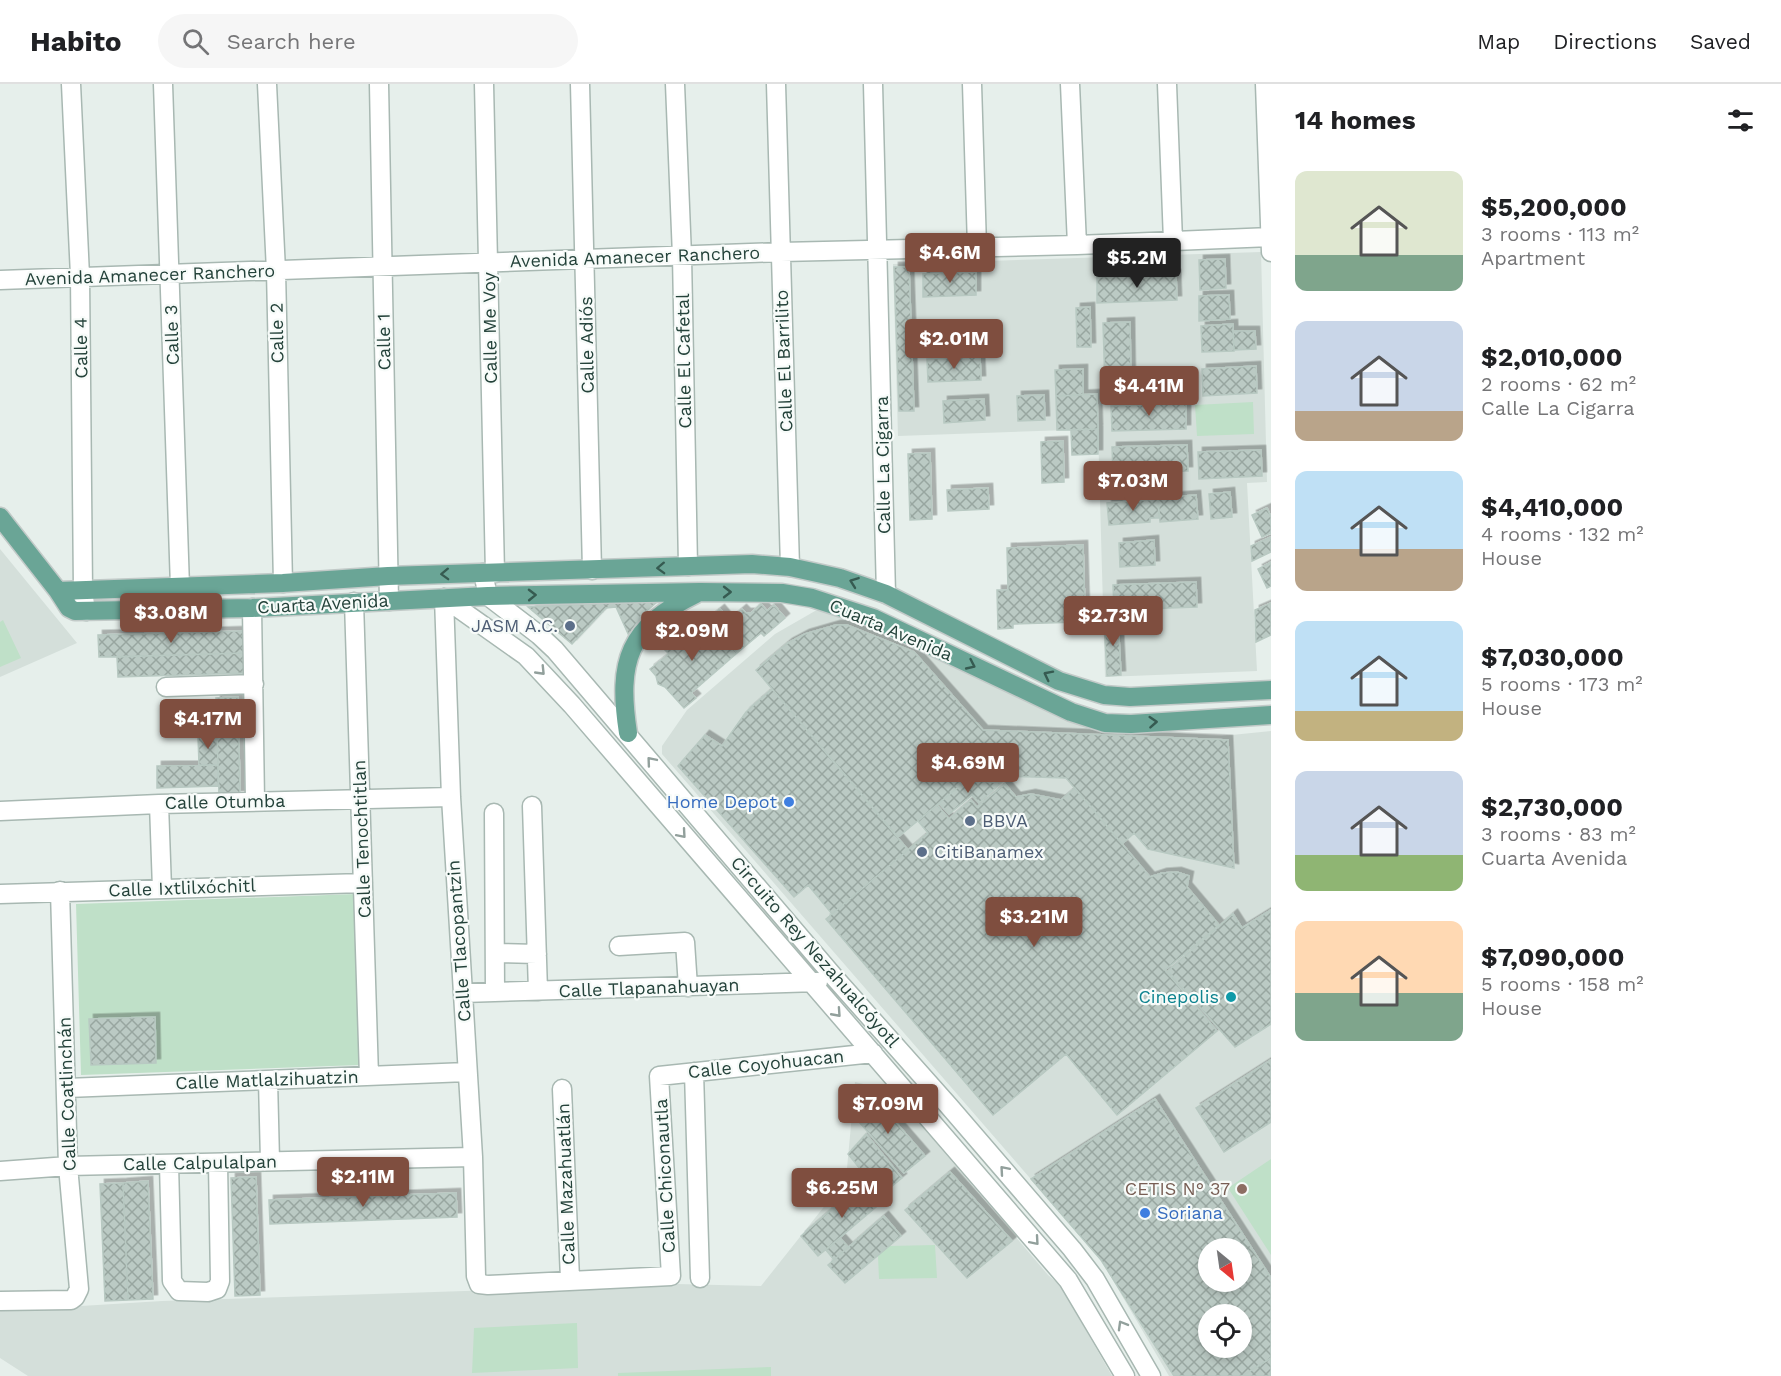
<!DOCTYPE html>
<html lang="en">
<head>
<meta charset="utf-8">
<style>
  :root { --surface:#fff; --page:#f6f6f6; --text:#202124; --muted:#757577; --line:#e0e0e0; --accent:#7f4e3f }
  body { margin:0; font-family:"Work Sans",sans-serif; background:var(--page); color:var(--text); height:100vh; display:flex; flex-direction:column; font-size:22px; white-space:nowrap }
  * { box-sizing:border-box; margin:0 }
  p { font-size:20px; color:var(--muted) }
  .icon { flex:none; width:33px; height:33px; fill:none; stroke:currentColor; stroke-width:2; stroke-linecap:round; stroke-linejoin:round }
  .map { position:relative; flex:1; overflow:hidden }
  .panel { display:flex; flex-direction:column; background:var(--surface); width:510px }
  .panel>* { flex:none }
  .needle { width:39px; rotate:151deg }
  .buttons { position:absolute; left:1198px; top:1154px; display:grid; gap:12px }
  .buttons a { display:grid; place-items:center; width:54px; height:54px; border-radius:50%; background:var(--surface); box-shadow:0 3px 9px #0003; font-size:30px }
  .price { position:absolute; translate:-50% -51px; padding:0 14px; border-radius:6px; background:var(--accent); color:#fff; font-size:20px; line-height:39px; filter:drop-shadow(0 2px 3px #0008) }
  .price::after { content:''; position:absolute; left:50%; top:36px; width:18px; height:14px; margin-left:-9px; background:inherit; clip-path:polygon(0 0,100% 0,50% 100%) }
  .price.current { background:#222; color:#fff }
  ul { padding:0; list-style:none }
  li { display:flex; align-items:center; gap:18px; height:150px; padding:0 24px }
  li span { display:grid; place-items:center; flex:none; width:168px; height:120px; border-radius:12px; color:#555 }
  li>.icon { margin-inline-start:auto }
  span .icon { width:72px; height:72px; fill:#fffc; stroke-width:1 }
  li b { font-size:26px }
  h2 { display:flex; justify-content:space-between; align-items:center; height:72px; padding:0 24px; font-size:26px }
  header { display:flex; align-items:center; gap:36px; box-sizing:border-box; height:84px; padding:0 30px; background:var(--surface); border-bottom:2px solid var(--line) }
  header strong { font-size:28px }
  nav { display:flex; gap:33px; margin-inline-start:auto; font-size:21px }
  .search { width:420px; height:54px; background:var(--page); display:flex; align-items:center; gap:15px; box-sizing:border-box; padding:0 21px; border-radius:33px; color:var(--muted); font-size:22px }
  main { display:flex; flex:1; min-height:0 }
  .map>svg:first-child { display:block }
  .built { fill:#d4dfda; fill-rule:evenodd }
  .park { fill:#bfe0c8 }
  .building { fill:url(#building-cross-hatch); stroke:#b8c9c2; stroke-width:1.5; fill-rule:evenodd; filter:url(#shadow) }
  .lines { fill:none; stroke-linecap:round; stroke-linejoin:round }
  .minor-casing { stroke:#a8b8b2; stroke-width:21 }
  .major-casing { stroke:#c2cac8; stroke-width:21 }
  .minor { stroke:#fff; stroke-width:18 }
  .major { stroke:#6aa596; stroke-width:18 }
  .oneway { stroke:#365b51 }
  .oneway2 { stroke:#92a09c }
  .service-dot { fill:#5c6f8a; stroke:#f7fbf9; stroke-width:2 }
  .shop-dot { fill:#3f7fe0; stroke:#f7fbf9; stroke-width:2 }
  .culture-dot { fill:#0f9aa8; stroke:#f7fbf9; stroke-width:2 }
  .education-dot { fill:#8d6e63; stroke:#f7fbf9; stroke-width:2 }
  .labels { text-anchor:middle; stroke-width:4.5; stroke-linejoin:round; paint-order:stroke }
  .street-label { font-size:18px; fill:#24423a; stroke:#f7fbf9 }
  .service-label { font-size:18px; fill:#4e5e75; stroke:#f7fbf9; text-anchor:start }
  .shop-label { font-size:18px; fill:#366cbe; stroke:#f7fbf9; text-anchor:end }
  .culture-label { font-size:18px; fill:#0d838f; stroke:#f7fbf9; text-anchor:end }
  .education-label { font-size:18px; fill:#785e54; stroke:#f7fbf9; text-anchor:end }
</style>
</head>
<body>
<header>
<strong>Habito</strong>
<div class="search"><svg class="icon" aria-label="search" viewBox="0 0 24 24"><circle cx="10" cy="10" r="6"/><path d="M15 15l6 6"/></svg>Search here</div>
<nav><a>Map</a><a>Directions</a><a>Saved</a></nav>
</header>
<main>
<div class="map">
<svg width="1271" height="1292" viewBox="0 0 1271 1292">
  <defs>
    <pattern id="building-cross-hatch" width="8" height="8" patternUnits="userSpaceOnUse" patternTransform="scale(1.5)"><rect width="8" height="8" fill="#bbcac4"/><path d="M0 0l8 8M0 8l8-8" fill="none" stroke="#98a6a0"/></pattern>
    <filter id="shadow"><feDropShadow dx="4.5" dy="-4.5" stdDeviation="0" flood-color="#0004"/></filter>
  </defs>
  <rect width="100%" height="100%" fill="#e6efeb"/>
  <path class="built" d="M1261,168L1267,398L1247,399L1257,587L1105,593L1098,345L898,352L893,180Z
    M0,465L77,559L0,593Z
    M826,524L899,555L982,597L1100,645L1222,652L1271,647V1292H1169L1101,1176L662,670V662L687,626L775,550L815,527ZM1209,1164H1242V1197H1209ZM1209,1230H1242V1263H1209Z
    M855,998L892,1007L1048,1191L1060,1201L1112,1292H28L0,1274V1227L162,1217L676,1200L761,1202L846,1095Z"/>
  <path class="park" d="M1253,318L1254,350L1197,352L1195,321Z
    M3,536L21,574L0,583V538Z
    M356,810L361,981L81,991L76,820Z
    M1271,1075V1171L1228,1104Z
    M935,1161L937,1194L879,1195L878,1172L888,1162Z
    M577,1239L578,1284L472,1289L474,1244Z
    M771,1283V1292H618V1289Z"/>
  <path class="building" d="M1225,175L1226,204L1200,206L1199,176Z
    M894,183H909L914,327H899Z
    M976,188V211L923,213V190Z
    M1176,190L1177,216L1097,219V193Z
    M1229,211L1230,235L1199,237V212Z
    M1090,223L1091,263H1077L1076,224Z
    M1130,238L1131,303L1105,304L1103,239Z
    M1233,240L1234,267L1202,268L1201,242Z
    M1233,247H1255L1256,265L1234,266Z
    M980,273L981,296L928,298L927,275Z
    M1256,282L1257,309L1203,312L1202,285Z
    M1083,285V311L1056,312L1055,286Z
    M1097,310L1098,345L1057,346L1056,312Z
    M1044,311L1045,336L1018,337L1017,312Z
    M984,315L985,336L944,339L943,317Z
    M1186,319V345L1112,347L1111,322Z
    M1098,345V370L1072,371L1071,346Z
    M1063,357L1064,398L1042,399L1041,358Z
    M1187,361L1188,387L1113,389L1112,363Z
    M1261,366L1262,392L1199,395L1198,368Z
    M930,369L932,435L910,436L908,370Z
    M988,404L989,425L948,427L947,406Z
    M1230,408L1232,433L1211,435L1209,410Z
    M1196,411L1198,435L1160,438L1158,414Z
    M1158,415L1159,434H1150V438L1109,441L1107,419Z
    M1267,424L1271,433V449L1262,453L1252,431Z
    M1271,453V468L1252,477L1251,462Z
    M1154,456L1155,481L1120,483L1119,459Z
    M1083,461L1085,527H1078L1079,538L1013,540V544L998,545L997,506H1008L1007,464Z
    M1271,478V502L1267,504L1258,485Z
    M1196,498L1197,523L1114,526L1113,501Z
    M658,517L641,532L629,552L616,523L606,524L572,560L528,523Z
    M1271,519V551L1256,558L1255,526Z
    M761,520L767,527L774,521L785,534L764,552L761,549L737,569L708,535L720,525L729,536L742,525L746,529H751Z
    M1118,534L1121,591L1107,592L1104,535Z
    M708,535L737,569L691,609L696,614L684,624L665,603L658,600L656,592L650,585L669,570L662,563L675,552L681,559Z
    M836,541H847L914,568L983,646L1228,656L1234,784L1148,765L1134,749L1122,760L1066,694L973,691L898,753L756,586L788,559L805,550Z
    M244,547L245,569L99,573L98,551Z
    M245,569V589L118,593L117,573Z
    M772,605L908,766L832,830L808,801L794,813L678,682L705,651L722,662L746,628Z
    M238,613L240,711H219L216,614Z
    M216,629L217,651L187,652V630Z
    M217,651L218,681H199L198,652Z
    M218,681V702L157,704V682Z
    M967,696L1001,699L979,719L972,711L949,730L939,719Z
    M1005,700L1016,713L1031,710L1061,716L1075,704L1150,793L1162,789L1177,788L1189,792L1187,803L1219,841L1165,886L1217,947L1117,1031L1066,970L993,1031L826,835L928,749L918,737L937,721L949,735L971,716L977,723Z
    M1271,826V940L1235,963L1168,887L1233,830L1242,844Z
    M155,933L156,979L91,981L89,935Z
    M1271,976V1038L1224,1068L1196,1024Z
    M873,1012L925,1072L904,1089L852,1030Z
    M1155,1015L1271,1194V1274L1242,1292H1174L1101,1176L1031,1095ZM1209,1164H1242V1197H1209ZM1209,1230H1242V1263H1209Z
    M866,1050L902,1094L881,1111L848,1070Z
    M950,1088L1012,1157L967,1194L905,1126Z
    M256,1093L260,1211L235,1212L231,1094Z
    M148,1097L153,1215L128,1216L123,1099Z
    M864,1097L882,1118L818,1172L801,1152Z
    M123,1099L128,1216L105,1217L100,1100Z
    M456,1109L457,1133L270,1140L269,1116Z
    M884,1132L901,1152L845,1199L828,1181Z
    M840,1154L848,1163L834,1176L826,1166Z
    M1271,1274V1292H1242Z"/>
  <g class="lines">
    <g class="minor-casing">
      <path id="minor" d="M71,0L80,192L83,507L86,527
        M163,0L180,503
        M267,0L276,187L283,499
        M379,0L389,517
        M484,0L495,489
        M580,0L592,486
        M675,0L682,172L688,482
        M776,0L790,483
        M873,0L886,510
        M972,0L977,163
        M1070,0L1077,161
        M1167,0L1173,157
        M1265,0L1271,168
        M0,196L781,168L1077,161L1271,153
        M483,489L488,512L539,551L555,566L835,894L948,1021L1072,1165L1095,1195L1151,1292
        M444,514L451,713L473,1073L476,1192L479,1200L488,1201L671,1192L659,992L873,969
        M444,514L526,572L572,621L1068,1196L1125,1292
        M354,518L369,992
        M252,524L255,717
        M166,603L254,600
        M159,720L162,805
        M532,722L538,907
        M0,727L159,720L451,713
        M494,729L495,908
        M0,810L363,799
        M619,862L685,858L688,903
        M495,869L537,870
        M463,909L818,898
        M694,988L700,1194
        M268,996L270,1077
        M67,1004L467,988
        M562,1005L570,1195
        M169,1080L172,1197L179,1207L208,1208L217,1205L220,1197L218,1079
        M0,1087L68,1082L473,1073
        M0,1217L71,1216L75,1213L79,1205L68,1082L60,807"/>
    </g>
    <g class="major-casing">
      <path id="major" d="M0,433L58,507L69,524L75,527L252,524L488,512L700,508L782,509L812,514L873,534L1071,628L1105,639L1131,640L1271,631
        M58,507L283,499L388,492L752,480L790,483L840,494L886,510L1059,597L1104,611L1130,613L1271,606
        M628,649C617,577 628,543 696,510"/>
    </g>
    <use href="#minor" class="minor"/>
    <use href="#major" class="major"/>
  </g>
  <defs><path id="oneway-chevron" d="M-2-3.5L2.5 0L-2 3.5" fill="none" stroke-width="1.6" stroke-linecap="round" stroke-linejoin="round" transform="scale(1.5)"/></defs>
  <g class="oneway">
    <use href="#oneway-chevron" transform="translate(661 484) rotate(178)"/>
    <use href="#oneway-chevron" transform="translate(445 490) rotate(178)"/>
    <use href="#oneway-chevron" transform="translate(854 498) rotate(-160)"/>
    <use href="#oneway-chevron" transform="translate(727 508)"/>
    <use href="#oneway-chevron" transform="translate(532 511) rotate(-1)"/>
    <use href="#oneway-chevron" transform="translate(971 581) rotate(25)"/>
    <use href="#oneway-chevron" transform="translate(1048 591) rotate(-153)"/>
    <use href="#oneway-chevron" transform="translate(1153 638) rotate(-4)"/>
  </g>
  <g class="oneway2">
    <use href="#oneway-chevron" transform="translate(541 587) rotate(46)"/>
    <use href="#oneway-chevron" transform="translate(651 677) rotate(-130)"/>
    <use href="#oneway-chevron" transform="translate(682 750) rotate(49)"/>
    <use href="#oneway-chevron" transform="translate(837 929) rotate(48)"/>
    <use href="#oneway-chevron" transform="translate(1004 1086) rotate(-131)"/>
    <use href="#oneway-chevron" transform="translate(1035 1157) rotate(49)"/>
    <use href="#oneway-chevron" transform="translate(1122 1241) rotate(-120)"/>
  </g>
  <g class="service-dot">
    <circle cx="570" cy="542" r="6"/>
    <circle cx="970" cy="737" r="6"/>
    <circle cx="922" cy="768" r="6"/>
  </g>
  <g class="shop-dot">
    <circle cx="789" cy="718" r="6"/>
    <circle cx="1145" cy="1129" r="6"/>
  </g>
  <circle class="culture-dot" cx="1231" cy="913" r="6"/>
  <circle class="education-dot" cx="1242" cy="1105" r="6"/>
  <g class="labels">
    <g class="street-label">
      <text transform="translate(635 173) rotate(-2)" y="6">Avenida Amanecer Ranchero</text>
      <text transform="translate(150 191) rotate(-2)" y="6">Avenida Amanecer Ranchero</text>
      <text transform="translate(490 244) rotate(-91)" y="6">Calle Me Voy</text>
      <text transform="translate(277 249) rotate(-91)" y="6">Calle 2</text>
      <text transform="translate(172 251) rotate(-92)" y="6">Calle 3</text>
      <text transform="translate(384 258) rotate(-91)" y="6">Calle 1</text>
      <text transform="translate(587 261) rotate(-91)" y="6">Calle Adiós</text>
      <text transform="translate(81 264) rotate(-91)" y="6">Calle 4</text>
      <text transform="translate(684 277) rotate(-91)" y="6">Calle El Cafetal</text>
      <text transform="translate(784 277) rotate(-92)" y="6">Calle El Barrilito</text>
      <text transform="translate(883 381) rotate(-91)" y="6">Calle La Cigarra</text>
      <text transform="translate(323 520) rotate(-3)" y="6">Cuarta Avenida</text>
      <text transform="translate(891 546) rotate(23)" y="6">Cuarta Avenida</text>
      <text transform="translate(225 718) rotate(-1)" y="6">Calle Otumba</text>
      <text transform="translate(362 755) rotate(-92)" y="6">Calle Tenochtitlan</text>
      <text transform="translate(182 804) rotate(-2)" y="6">Calle Ixtlilxóchitl</text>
      <text transform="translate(459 857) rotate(-94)" y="6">Calle Tlacopantzin</text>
      <text transform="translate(815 868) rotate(49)" y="6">Circuito Rey Nezahualcóyotl</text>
      <text transform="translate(649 904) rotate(-2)" y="6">Calle Tlapanahuayan</text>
      <text transform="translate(766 980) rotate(-6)" y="6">Calle Coyohuacan</text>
      <text transform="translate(267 996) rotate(-2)" y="6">Calle Matlalzihuatzin</text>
      <text transform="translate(67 1010) rotate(-92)" y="6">Calle Coatlinchán</text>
      <text transform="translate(200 1079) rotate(-1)" y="6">Calle Calpulalpan</text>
      <text transform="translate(665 1092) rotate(-93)" y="6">Calle Chiconautla</text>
      <text transform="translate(566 1100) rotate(-92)" y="6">Calle Mazahuatlán</text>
    </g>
    <g class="service-label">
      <text x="558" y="548" text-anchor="end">JASM A.C.</text>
      <text x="982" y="743">BBVA</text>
      <text x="934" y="774">CitiBanamex</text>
    </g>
    <g class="shop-label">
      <text x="777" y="724">Home Depot</text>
      <text x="1157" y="1135" text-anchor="start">Soriana</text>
    </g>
    <g class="culture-label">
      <text x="1219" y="919">Cinepolis</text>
    </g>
    <g class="education-label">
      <text x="1230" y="1111">CETIS N° 37</text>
    </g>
  </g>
</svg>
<div class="buttons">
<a><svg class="needle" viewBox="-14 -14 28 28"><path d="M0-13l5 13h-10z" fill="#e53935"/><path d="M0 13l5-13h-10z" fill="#757577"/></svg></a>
<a><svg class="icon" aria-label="locate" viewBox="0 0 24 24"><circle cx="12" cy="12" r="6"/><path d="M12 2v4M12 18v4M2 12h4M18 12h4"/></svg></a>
</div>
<b class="price" style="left:950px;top:200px">$4.6M</b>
<b class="price current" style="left:1137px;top:205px">$5.2M</b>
<b class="price" style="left:954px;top:286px">$2.01M</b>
<b class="price" style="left:1149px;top:333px">$4.41M</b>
<b class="price" style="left:1133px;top:428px">$7.03M</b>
<b class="price" style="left:171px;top:560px">$3.08M</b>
<b class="price" style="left:1113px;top:563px">$2.73M</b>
<b class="price" style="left:692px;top:578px">$2.09M</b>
<b class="price" style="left:208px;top:666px">$4.17M</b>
<b class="price" style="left:968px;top:710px">$4.69M</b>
<b class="price" style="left:1034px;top:864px">$3.21M</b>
<b class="price" style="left:888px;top:1051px">$7.09M</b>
<b class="price" style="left:363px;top:1124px">$2.11M</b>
<b class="price" style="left:842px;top:1135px">$6.25M</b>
</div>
<section class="panel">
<h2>14 homes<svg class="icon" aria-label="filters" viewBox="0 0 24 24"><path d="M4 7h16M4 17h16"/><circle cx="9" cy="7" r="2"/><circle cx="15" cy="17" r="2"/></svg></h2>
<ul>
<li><span style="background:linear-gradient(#dfe7d0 70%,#7fa58c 0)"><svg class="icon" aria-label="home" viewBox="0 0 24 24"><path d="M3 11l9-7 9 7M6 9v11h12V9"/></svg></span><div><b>$5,200,000</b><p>3 rooms · 113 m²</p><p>Apartment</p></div></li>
<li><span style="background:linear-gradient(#c9d6e8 75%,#b9a48a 0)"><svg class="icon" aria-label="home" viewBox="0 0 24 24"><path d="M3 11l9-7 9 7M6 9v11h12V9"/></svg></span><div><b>$2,010,000</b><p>2 rooms · 62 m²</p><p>Calle La Cigarra</p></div></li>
<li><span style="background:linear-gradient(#bfe0f5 65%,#b9a48a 0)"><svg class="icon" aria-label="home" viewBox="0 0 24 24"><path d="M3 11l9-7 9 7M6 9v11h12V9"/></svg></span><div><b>$4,410,000</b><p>4 rooms · 132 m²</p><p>House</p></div></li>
<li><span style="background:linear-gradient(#bfe0f5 75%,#c2b280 0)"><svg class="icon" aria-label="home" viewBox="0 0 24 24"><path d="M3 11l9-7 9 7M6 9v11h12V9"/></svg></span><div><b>$7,030,000</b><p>5 rooms · 173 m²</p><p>House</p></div></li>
<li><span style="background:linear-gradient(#c9d6e8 70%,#8fb573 0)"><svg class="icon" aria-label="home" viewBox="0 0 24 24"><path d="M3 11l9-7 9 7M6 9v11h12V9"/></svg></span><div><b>$2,730,000</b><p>3 rooms · 83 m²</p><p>Cuarta Avenida</p></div></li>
<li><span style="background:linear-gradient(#ffd9b3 60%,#7fa58c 0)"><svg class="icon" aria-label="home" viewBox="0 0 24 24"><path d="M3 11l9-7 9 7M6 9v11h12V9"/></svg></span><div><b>$7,090,000</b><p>5 rooms · 158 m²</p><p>House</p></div></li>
</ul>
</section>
</main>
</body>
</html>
